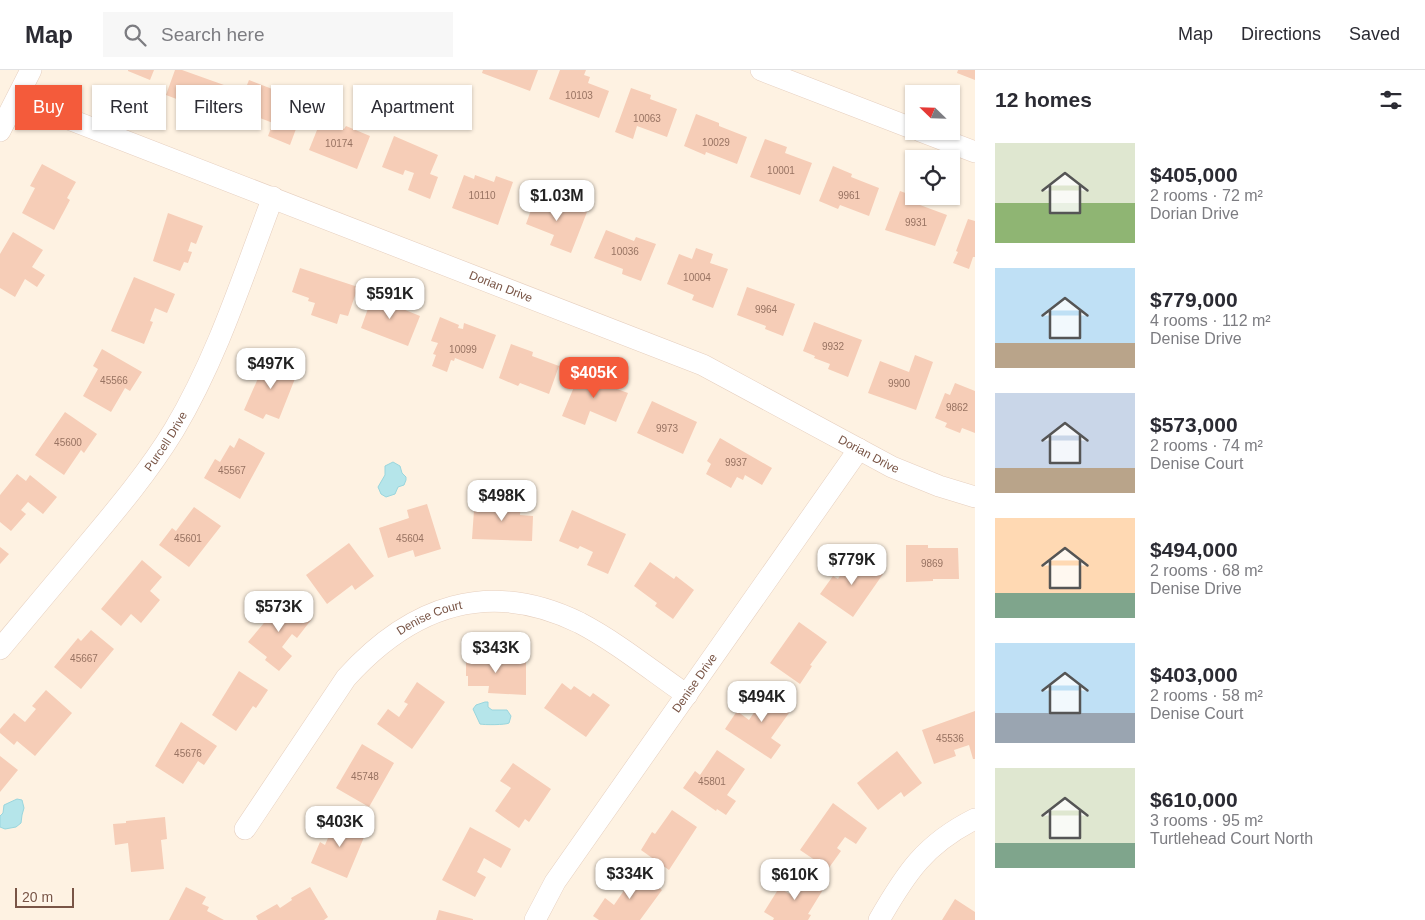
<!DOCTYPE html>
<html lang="en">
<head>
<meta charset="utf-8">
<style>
  :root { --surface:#fff; --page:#f7f7f7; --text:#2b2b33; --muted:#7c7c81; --line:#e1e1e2; --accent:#f45b3b }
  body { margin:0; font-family:Helvetica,sans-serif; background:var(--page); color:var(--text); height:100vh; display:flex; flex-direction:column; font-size:19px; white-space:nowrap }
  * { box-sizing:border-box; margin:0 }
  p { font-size:16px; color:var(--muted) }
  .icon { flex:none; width:28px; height:28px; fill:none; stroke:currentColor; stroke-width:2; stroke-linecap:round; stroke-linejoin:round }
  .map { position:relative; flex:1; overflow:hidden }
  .details { display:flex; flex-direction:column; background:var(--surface); width:450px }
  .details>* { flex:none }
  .hud { position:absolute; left:15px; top:15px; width:475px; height:45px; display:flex; gap:10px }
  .needle { width:32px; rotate:293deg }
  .controls { position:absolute; left:905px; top:15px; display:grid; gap:10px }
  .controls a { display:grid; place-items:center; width:55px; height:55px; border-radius:0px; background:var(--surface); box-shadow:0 1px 4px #0004; font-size:25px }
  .scale { position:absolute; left:15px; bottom:12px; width:59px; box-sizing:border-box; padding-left:5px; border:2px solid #795546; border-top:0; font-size:14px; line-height:18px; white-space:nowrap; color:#795546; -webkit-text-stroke:4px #fff6ea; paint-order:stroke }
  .price { position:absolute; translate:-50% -42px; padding:0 11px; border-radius:10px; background:#fff; color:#222; font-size:16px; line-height:32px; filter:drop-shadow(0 1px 2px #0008) }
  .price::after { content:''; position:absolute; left:50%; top:30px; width:15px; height:11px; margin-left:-8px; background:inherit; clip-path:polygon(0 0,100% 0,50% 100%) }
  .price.on { background:var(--accent); color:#fff }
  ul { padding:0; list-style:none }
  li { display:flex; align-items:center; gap:15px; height:125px; padding:0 20px }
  li span { display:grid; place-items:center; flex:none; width:140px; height:100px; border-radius:0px; color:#555 }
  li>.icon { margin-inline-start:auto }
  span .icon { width:60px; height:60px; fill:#fffc; stroke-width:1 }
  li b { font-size:21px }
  h2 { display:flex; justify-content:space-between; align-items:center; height:60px; padding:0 20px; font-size:21px }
  .chip { padding:0 18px; border-radius:0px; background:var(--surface); box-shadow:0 1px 4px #0004; font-size:18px; line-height:45px }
  .chip.on { background:var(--accent); color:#fff }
  header { display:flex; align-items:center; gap:30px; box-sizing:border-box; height:70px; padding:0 25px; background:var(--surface); border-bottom:1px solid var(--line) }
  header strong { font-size:24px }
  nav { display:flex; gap:28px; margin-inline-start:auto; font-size:18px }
  .search { width:350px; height:45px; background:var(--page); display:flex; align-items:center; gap:12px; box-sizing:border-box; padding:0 18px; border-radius:0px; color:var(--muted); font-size:19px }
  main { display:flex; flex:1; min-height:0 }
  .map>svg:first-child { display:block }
  .water { fill:#b5e5ea; stroke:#9ad6dd }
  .building { fill:#f6cdb7 }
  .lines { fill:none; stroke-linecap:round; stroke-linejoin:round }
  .minor-casing { stroke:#e6cfbf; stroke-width:22 }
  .minor { stroke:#fff; stroke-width:21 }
  .labels { text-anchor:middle; stroke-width:4; stroke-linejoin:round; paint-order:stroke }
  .number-label { font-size:10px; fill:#987362 }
  .street-label { font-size:12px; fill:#795546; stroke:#fff6ea }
</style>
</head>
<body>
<header>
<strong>Map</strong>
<div class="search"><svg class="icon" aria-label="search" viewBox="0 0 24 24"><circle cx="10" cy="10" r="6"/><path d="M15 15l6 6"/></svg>Search here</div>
<nav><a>Map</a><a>Directions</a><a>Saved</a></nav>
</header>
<main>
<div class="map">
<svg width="975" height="850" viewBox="0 0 975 850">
  <rect width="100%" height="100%" fill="#fef2e2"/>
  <path class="water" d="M393,392L400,396L402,403L406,407V410L404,415L398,417L395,424L386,427L381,424L378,417L385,405V396Z
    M485,632H488V637L492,640H507L511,646L509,653C506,655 484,655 480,654L473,639L476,635Z
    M17,729L22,730L24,738L22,745L21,753L16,757L5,759L0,757V746L3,743L4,735Z"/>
  <path class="building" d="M128,0H154L150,10L128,1Z
    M175,0H182L224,15L212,47L194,40L195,36L166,25Z
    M483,0H538L530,21L482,3Z
    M560,0H586L584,5L590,7L588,13L609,21L599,48L549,29Z
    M958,0H975V10L957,3Z
    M249,10L306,32L290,75L268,66L273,53L260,48L258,54L235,45Z
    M631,18L651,25L650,29L677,39L667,67L637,56L633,69L615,62Z
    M696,44L719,53V56L747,67L737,94L706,82L705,85L684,76Z
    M321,50L344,59L346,56L370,66L357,99L309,80Z
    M394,66L438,85L430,104L438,107L430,129L408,120L414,103L405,100L403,105L382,97Z
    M765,69L787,77L785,83L812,93L800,125L750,107Z
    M42,94L76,112L67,128L70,130L54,160L22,143L35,118L30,116Z
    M833,96L852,104L851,107L879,118L869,146L840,135L838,139L819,131Z
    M464,105L474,109L475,105L494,112L496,106L513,112L498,155L452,138Z
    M900,121L922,129L920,135L947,145L935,176L885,160Z
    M536,126L564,137L565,133L587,142L571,183L550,175L554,165L526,154Z
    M168,143L203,156L196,174L191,172L188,181L192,182L188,193L184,192L180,201L153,191Z
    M968,149L975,151V187H973L969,199L953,193L958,182L956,181Z
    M606,160L634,171L636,167L656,174L641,211L622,204L623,199L594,188Z
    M13,162L43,180L32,197L45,205L37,217L25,209L15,227L0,218V184Z
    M696,178L713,184L710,193L728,199L713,238L692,230L694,225L667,214L679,184L692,189Z
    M300,198L358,217L348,246L340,244L337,254L311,245L315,233L308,231L309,228L292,222Z
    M134,207L175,224L167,243L155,238L150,251L153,252L144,274L111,261Z
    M747,217L795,234L783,266L765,259L766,256L737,245Z
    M374,222L394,230L393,235L420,246L408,276L361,258Z
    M440,247L459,255L458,258L463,259L464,253L496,265L483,299L455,288L454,291L451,290L447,302L432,296L436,285L433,284L438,273L431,271Z
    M814,252L862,270L848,307L828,299L830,294L814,288L815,286L803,281Z
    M511,274L533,282L532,286L559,296L549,324L520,313L518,316L499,308Z
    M102,279L142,302L130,321L125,318L111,342L83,326L98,299L93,296Z
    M915,285L933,292L916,340L868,323L880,291L909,302Z
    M267,288L298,301L279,349L266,344L263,349L244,340Z
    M581,300L619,316L617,319L628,323L616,352L590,341L585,355L562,346Z
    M955,313L975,321V363L962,358L960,363L945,357L947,353L935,348L945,323L950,325Z
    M652,331L697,352L683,384L637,363Z
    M65,342L97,364L84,383L81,380L64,405L35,385Z
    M239,368L265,383L240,429L204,408L215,389L220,392L230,375L234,378Z
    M720,368L772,398L762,415L745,405L743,410L737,407L731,418L706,404L711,394L707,391Z
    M17,404L26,411L30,405L57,427L43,444L28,432L21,440L26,444L11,461L0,452V425Z
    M482,430L521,432L520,445L533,446L532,471L472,469L474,440H482Z
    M427,434L441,479L415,487L413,480L388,488L379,458L409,448L407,440Z
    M194,437L221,456L189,497L159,475L172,458L176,461Z
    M572,440L626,464L608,504L587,495L593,482L580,476L578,479L559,471Z
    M349,473L374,506L355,520L352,515L327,534L306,505Z
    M906,475H928V478H958L959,509H933V511L906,512Z
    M0,477L9,484L0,494Z
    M859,487L883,504L853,547L820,524L833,506L838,509L848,492L853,496Z
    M142,490L162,507L150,521L160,530L141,553L131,544L121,556L101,539Z
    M650,492L674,509L676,506L694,520L673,549L655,536L657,533L634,516Z
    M285,528L311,550L297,568L292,564L282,577L292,586L279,601L265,590L267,587L248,572Z
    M799,552L827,572L810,595L812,596L800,614L770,593Z
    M91,560L114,579L81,619L54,597L78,568L81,571Z
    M466,582L492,583V585H501V591L526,592V625L488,623L489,616H468V606H466Z
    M239,601L268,620L256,638L253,636L236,661L212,645Z
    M417,612L445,632L412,679L377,654L388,639L399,647L408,634L404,632Z
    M562,613L571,620L574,616L590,627L593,623L610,635L586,667L544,638Z
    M765,616L794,636L771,668L781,675L771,689L725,659L737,641L749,650L757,638L752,635Z
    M46,620L72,643L35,686L17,671L14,675L0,663V659L14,643L25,652L36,639L32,636Z
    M975,641V689H973L969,675L954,680L956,686L934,694L922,660Z
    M181,652L217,676L204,695L198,691L183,714L155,696Z
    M362,674L394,693L369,737L336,718Z
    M717,680L745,699L727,725L736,731L726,745L717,739L716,741L683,718L695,701L700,705Z
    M897,681L922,713L904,727L901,722L878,740L857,713Z
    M0,686L18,700L0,722Z
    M513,693L551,719L529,752L525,749L519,758L495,741L511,718L500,711Z
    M833,733L867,758L856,774L845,767L837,778L841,781L828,799L800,780Z
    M672,740L697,757L669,800L641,780L652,762L655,764Z
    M165,747L167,769L161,770L164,799L131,802L128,773L115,775L113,754L126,753V751Z
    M337,747L367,760L347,808L311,793L320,772L325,775Z
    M470,757L511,779L501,798L484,788L477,802L486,807L475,827L442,810Z
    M632,799L662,820L640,850H599L593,846L605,828L614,835L625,819L621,816Z
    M802,804L824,818L808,844L811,845L808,850H773L774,848L764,842L779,818L790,824Z
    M186,817L206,827L202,834L209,837L207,841L224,850H169Z
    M310,817L328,847L324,850H258L256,846L277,834L280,838L292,830L291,828Z
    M955,829L975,842V850H942Z
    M439,840L473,849V850H436Z"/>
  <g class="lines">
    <g class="minor-casing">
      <g id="minor">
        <path d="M761,0L914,59"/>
        <path id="s1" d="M17,29L703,295L892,397L939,416L975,427"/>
        <path d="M0,61L31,0"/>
        <path d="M920,61L975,82"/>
        <path id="s2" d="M0,579C29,544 58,510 87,475C118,438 149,401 174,360C217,288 243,206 273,127"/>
        <path id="s3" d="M245,759L346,608C411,536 489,508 580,553C618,573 652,601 687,625"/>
        <path id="s4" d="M535,850L555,812L859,379"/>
        <path d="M879,850C906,803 925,774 975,749"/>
      </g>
    </g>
    <use href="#minor" class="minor"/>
  </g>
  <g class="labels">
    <g class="number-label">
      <text x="579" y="29">10103</text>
      <text x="647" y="52">10063</text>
      <text x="716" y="76">10029</text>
      <text x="339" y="77">10174</text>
      <text x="781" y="104">10001</text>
      <text x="482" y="129">10110</text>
      <text x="849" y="129">9961</text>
      <text x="916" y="156">9931</text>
      <text x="625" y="185">10036</text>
      <text x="697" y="211">10004</text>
      <text x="766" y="243">9964</text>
      <text x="833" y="280">9932</text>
      <text x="463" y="283">10099</text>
      <text x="114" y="314">45566</text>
      <text x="899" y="317">9900</text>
      <text x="957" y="341">9862</text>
      <text x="667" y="362">9973</text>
      <text x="68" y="376">45600</text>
      <text x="736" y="396">9937</text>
      <text x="232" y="404">45567</text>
      <text x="188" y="472">45601</text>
      <text x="410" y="472">45604</text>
      <text x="932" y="497">9869</text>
      <text x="84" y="592">45667</text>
      <text x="950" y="672">45536</text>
      <text x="188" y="687">45676</text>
      <text x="365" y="710">45748</text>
      <text x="712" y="715">45801</text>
    </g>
    <g class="street-label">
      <text dy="4" stroke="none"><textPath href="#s1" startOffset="519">Dorian Drive</textPath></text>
      <text dy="4" stroke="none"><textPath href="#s2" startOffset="266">Purcell Drive</textPath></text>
      <text dy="4" stroke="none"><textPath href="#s1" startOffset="924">Dorian Drive</textPath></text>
      <text dy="4" stroke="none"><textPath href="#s3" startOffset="286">Denise Court</textPath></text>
      <text dy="4" stroke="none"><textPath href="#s4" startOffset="286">Denise Drive</textPath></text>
    </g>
  </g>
</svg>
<div class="controls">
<a><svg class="needle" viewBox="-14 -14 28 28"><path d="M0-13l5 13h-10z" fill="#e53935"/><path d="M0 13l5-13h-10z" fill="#7c7c81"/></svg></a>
<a><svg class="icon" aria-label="locate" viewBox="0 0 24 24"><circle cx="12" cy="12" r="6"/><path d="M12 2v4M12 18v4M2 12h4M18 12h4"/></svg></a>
</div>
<div class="scale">20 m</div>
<b class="price" style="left:557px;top:152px">$1.03M</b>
<b class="price" style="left:390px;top:250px">$591K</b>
<b class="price" style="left:271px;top:320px">$497K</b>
<b class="price on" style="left:594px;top:329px">$405K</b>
<b class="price" style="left:502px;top:452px">$498K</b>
<b class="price" style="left:852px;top:516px">$779K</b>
<b class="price" style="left:279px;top:563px">$573K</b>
<b class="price" style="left:496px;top:604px">$343K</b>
<b class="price" style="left:762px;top:653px">$494K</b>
<b class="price" style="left:340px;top:778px">$403K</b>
<b class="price" style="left:630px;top:830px">$334K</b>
<b class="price" style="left:795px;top:831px">$610K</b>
<div class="hud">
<a class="chip on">Buy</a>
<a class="chip">Rent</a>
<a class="chip">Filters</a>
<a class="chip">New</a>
<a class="chip">Apartment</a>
</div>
</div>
<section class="details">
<h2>12 homes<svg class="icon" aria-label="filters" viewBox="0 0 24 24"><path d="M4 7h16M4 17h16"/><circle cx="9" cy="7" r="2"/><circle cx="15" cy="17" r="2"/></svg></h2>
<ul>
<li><span style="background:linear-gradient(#dfe7d0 60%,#8fb573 0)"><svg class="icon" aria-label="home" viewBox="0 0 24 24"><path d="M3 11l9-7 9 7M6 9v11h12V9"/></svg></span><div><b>$405,000</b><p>2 rooms · 72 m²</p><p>Dorian Drive</p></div></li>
<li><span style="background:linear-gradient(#bfe0f5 75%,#b9a48a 0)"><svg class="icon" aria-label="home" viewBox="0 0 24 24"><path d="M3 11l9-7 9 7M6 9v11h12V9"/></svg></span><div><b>$779,000</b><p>4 rooms · 112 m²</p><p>Denise Drive</p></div></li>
<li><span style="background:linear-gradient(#c9d6e8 75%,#b9a48a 0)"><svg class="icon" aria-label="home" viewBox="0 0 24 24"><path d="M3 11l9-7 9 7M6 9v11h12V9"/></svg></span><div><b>$573,000</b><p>2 rooms · 74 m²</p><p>Denise Court</p></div></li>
<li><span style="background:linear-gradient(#ffd9b3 75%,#7fa58c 0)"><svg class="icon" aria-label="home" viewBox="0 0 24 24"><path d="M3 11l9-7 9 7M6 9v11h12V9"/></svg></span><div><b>$494,000</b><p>2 rooms · 68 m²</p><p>Denise Drive</p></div></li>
<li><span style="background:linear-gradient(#bfe0f5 70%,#9aa5b1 0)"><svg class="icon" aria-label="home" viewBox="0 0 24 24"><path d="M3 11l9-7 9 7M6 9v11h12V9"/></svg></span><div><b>$403,000</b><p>2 rooms · 58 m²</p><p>Denise Court</p></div></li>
<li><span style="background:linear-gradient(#dfe7d0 75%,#7fa58c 0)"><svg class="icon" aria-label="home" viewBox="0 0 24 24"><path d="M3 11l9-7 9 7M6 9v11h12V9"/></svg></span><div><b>$610,000</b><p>3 rooms · 95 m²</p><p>Turtlehead Court North</p></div></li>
</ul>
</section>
</main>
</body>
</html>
